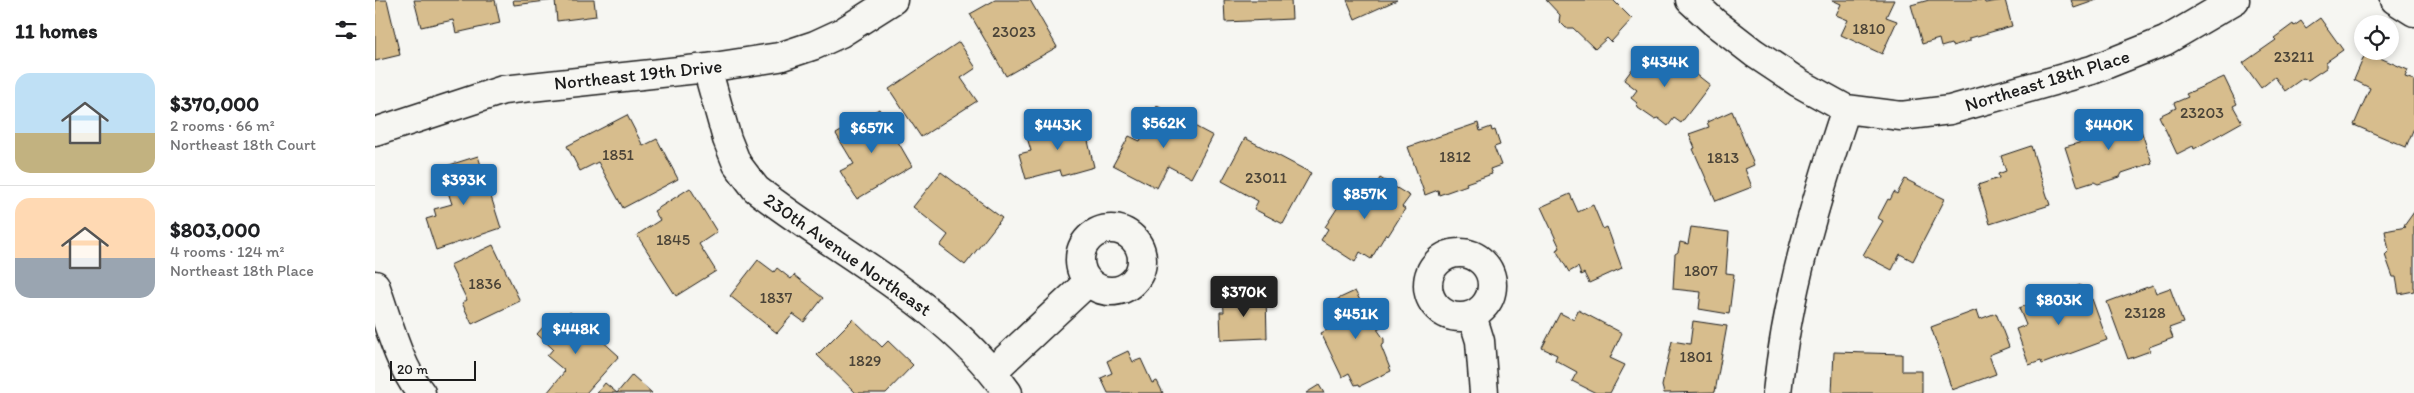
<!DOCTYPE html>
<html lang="en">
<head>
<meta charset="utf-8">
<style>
  :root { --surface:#fff; --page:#f2f2f2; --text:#202124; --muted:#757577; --line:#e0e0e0; --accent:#1f6fb2 }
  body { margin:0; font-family:Itim,sans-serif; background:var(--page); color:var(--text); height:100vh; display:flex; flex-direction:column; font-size:19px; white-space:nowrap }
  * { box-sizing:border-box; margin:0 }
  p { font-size:16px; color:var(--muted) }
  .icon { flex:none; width:28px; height:28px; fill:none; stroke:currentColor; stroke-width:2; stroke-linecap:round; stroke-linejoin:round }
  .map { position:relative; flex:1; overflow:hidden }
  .drawer { display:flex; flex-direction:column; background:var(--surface); width:375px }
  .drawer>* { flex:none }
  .buttons { position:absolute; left:1979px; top:15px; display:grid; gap:10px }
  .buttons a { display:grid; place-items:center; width:45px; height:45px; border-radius:50%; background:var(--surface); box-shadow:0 2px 8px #0003; font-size:25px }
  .scale { position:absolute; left:15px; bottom:12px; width:86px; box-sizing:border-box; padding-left:5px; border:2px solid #1c1c1c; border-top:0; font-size:14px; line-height:18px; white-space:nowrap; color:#1c1c1c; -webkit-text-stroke:4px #f6f6f2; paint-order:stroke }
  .price { position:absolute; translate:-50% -42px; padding:0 11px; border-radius:5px; background:var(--accent); color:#fff; font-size:16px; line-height:32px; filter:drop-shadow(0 1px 2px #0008) }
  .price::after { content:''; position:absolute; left:50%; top:30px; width:15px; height:11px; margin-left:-8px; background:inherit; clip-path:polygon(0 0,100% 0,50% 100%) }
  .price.current { background:#222; color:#fff }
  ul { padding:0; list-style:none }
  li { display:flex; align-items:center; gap:15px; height:125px; padding:0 15px }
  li+li { border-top:1px solid var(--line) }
  li span { display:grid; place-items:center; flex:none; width:140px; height:100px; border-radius:15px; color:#555 }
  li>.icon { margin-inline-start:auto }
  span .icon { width:60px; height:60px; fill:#fffc; stroke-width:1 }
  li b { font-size:21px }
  h2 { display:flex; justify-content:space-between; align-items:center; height:60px; padding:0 15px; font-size:21px }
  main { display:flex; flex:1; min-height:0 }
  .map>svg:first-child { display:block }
  .building { fill:#d7bd8d; stroke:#1c1c1c }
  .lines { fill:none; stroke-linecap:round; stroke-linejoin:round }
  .minor-casing { stroke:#1c1c1c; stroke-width:31 }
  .minor { stroke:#f6f6f2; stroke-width:28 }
  .labels { text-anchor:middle; stroke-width:4; stroke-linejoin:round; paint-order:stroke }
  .number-label { font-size:16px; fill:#4b4438 }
  .street-label { font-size:19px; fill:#1c1c1c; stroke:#f6f6f2 }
</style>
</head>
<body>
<main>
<section class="drawer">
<h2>11 homes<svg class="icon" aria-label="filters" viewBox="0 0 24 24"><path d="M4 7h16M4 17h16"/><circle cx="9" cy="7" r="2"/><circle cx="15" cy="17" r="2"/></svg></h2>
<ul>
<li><span style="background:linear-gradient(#bfe0f5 60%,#c2b280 0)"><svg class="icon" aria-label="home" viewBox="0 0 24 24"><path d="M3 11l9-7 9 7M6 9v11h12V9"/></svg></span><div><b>$370,000</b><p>2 rooms · 66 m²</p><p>Northeast 18th Court</p></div></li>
<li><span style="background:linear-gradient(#ffd9b3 60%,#9aa5b1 0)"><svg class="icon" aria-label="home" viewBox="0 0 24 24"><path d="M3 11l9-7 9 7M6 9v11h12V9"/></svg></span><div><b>$803,000</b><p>4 rooms · 124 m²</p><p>Northeast 18th Place</p></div></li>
</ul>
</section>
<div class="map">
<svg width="2039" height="393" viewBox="0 0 2039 393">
  <rect width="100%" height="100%" fill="#f6f6f2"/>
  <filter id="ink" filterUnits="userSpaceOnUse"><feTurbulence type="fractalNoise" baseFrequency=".02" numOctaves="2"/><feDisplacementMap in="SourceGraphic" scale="10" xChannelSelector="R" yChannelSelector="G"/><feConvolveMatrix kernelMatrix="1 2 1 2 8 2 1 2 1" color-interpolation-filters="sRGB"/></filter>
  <g filter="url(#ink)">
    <path class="building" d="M0,0H12L25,55L0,61Z
      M39,0H120L125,23L81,33L78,20L46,27Z
      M138,0H219L221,16L182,21L180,0L139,5Z
      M620,0H655L682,47L631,76L595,14Z
      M849,0H916L917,19L850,22Z
      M972,0H1022L980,19Z
      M1171,0H1238L1257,19L1236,42L1232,38L1220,49L1198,28H1191L1184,21L1185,15Z
      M1457,0H1519L1511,17L1522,21L1507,54L1466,35L1473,20L1461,15L1466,4Z
      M1554,0H1609L1610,3L1630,0L1637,26L1595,38V41L1577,46L1576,44L1566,47L1564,39L1547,44L1536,5Z
      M1696,0H1722L1699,8Z
      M1945,18L1968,50L1951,62V68L1933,80L1928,78L1910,91L1900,77L1886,88L1868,63L1901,40L1899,38L1918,24L1919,26L1926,21L1931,28Z
      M584,42L601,68L586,78L602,101L546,137L514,89Z
      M1273,48L1308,72L1312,67L1335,85L1306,123L1299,118L1293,126L1283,118L1279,119L1263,108L1262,103L1256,98L1262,90L1249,80Z
      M1991,52L2033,70L2030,77L2039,80V128L2031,147L1979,125L1995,88L1979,80Z
      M1849,77L1862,104L1858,106L1867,122L1819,149L1818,146L1802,154L1784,116L1801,108L1799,103L1813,97L1811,94Z
      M782,106L838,136L816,178L793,166L782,188L738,165L754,136L765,141Z
      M504,109L537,166L482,199L465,171L479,164L461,134Z
      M1357,111L1379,165L1370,169L1377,187L1341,201L1318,149L1320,148L1314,134L1334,127L1332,122Z
      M1760,112L1777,163L1747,173L1745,177L1723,184L1719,182L1703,187L1690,147L1707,142L1705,136L1721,131L1719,125Z
      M252,115L268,146L282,139L303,179L248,208L223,162L205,171L192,146Z
      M708,119L719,167L687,176L685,170L651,179L644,154L656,151L651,134Z
      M1103,123L1105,131L1116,127L1117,131L1120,130L1125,145L1119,147L1126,165L1115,169L1117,174L1091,183L1092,185L1064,195L1063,190L1050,195L1033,147Z
      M870,138L936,173L908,224L879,209L883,201L847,181Z
      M1656,146L1675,205L1615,224L1603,185L1624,178L1623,174L1631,171L1626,156Z
      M103,156L126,228L61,250L51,219L61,216L59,209L77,204L65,168Z
      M566,172L627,218L590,265L565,246L573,235L538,207Z
      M1005,178L1035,196L1027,207L1030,209L1013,236L1011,234L996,259L985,252L980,262L946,240L953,229L950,227L978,184L988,190L990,188L997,192Z
      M1530,179L1570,199L1538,261L1525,254L1517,270L1488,255L1508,221L1503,218L1513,199L1515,200L1519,192L1522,194Z
      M315,188L342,232L324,244L341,271L301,296L262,235L285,220L279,211Z
      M1195,194L1203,212L1218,205L1228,229L1232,227L1247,268L1214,283L1209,273L1206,275L1203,267L1194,272L1181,250L1185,248L1166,207Z
      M2039,212V291L2024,294L2021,277H2018L2010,255L2014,251L2010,231L2031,227L2029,226Z
      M1316,227L1354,232L1351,273L1359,274L1354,314L1324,309L1326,292L1298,289L1300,254L1303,252L1305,242L1313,244Z
      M118,245L145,301L97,324L87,303L92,300L75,265Z
      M383,260L399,272L402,268L416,279L419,275L448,298L429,322L418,314L402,333L355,296Z
      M1705,285L1711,302L1717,299L1732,340L1667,364L1666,361L1654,365L1641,329L1651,325L1644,308Z
      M1778,285L1781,293L1795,288L1808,323L1794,328L1798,338L1774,347L1775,351L1753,359L1732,302Z
      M980,291L987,304L994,301L1006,327L1002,329L1009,339V344L1006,346L1016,371L985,386L984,384L980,385L974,373L967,377L946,333L962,325L952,304Z
      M891,295L892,338L846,340L845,312H849L848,296Z
      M1203,310L1247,333L1235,358L1250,365L1235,393H1221L1197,381L1202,372L1180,360L1182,355L1167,348L1185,313L1199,320Z
      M1602,310L1605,319L1621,313L1634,347L1614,355L1621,374L1577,390L1556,327Z
      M195,312L244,356L211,393H172L190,371L172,356L178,349L162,334L176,318L183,325Z
      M478,319L507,347L513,341L538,365L511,393H481L442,355Z
      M1318,321L1352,326L1340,392L1289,393L1287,386L1297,341L1315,344Z
      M753,351L758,362L766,359L777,383L782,381L788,393H733L726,378L737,373L732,361Z
      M1459,352L1527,354V371H1547V393H1457Z
      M257,375L277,393H242Z
      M230,383L242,393H222Z
      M944,385L949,393H931Z"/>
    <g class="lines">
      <g class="minor-casing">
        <path id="minor" d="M1315,0L1339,22L1379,53L1424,83L1471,109L1526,116L1575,110L1717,70L1790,41L1860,0
          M2020,0L2039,12
          M332,68L352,139L362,164L381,189C466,255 570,303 633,393
          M0,132L128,90L332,68L404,57L440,45L466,33L518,0
          M705 260a31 31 0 1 1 62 0a31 31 0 1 1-62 0Z
          M1053 285a32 32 0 1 1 64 0a32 32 0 1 1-64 0Z
          M0,285C12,318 24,367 46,393
          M1097,315L1105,341L1109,393
          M618,371L713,282
          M1402,393C1412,295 1440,202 1471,109"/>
      </g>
      <use href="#minor" class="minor"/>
    </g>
  </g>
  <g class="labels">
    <g class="number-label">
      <text x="1494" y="34">1810</text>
      <text x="639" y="37">23023</text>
      <text x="1919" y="62">23211</text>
      <text x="1827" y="118">23203</text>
      <text x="243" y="160">1851</text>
      <text x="1080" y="162">1812</text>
      <text x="1348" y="163">1813</text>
      <text x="891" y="183">23011</text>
      <text x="298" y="245">1845</text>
      <text x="1326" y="276">1807</text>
      <text x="110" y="289">1836</text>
      <text x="401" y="303">1837</text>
      <text x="1770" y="318">23128</text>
      <text x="1321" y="362">1801</text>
      <text x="490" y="366">1829</text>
    </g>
    <g class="street-label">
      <text transform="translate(263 74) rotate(-6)" y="7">Northeast 19th Drive</text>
      <text transform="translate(1672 80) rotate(-17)" y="7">Northeast 18th Place</text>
      <text transform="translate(473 254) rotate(35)" y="7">230th Avenue Northeast</text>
    </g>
  </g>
</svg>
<div class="buttons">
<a><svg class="icon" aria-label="locate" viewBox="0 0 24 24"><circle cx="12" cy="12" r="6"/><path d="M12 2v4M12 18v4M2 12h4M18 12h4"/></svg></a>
</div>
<div class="scale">20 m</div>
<b class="price" style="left:1290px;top:88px">$434K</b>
<b class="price" style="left:789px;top:149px">$562K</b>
<b class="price" style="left:683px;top:151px">$443K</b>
<b class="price" style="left:1734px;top:151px">$440K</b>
<b class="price" style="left:497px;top:154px">$657K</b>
<b class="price" style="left:89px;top:206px">$393K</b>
<b class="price" style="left:990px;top:220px">$857K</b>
<b class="price current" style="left:869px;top:318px">$370K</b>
<b class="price" style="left:1684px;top:326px">$803K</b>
<b class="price" style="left:981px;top:340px">$451K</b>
<b class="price" style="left:201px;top:355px">$448K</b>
</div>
</main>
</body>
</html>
